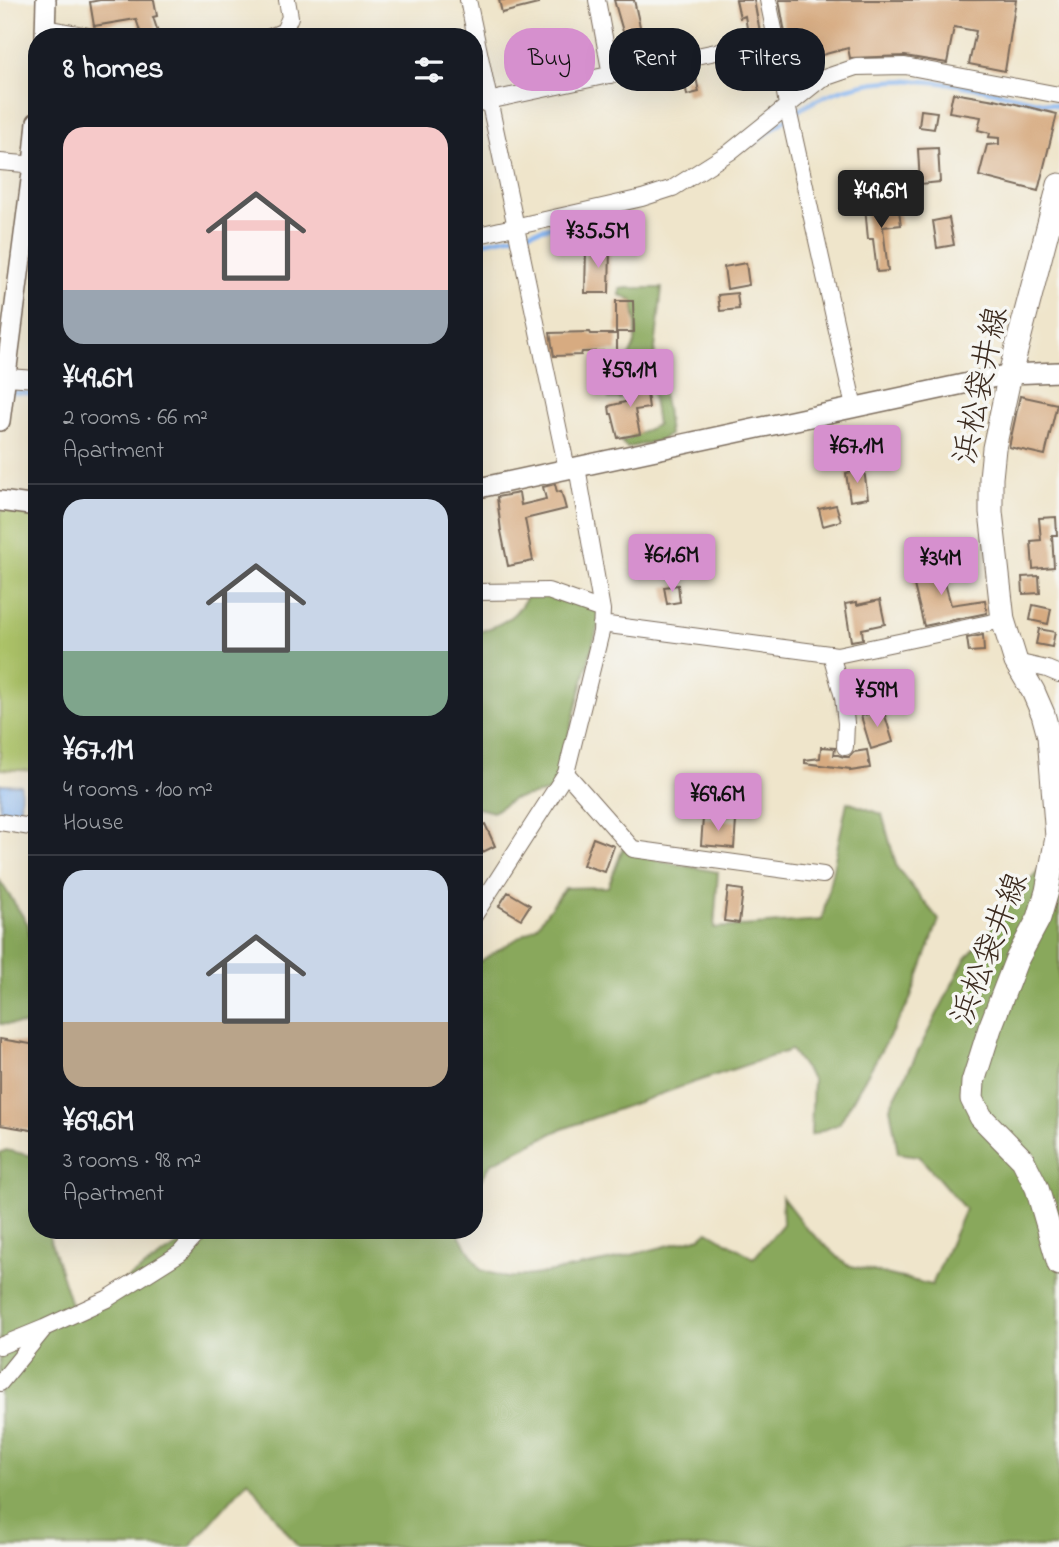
<!DOCTYPE html>
<html lang="en">
<head>
<meta charset="utf-8">
<style>
  :root { --surface:#171b24; --page:#242831; --text:#f1f3f6; --muted:#9ea1a6; --line:#363941; --accent:#d690ce }
  body { margin:0; font-family:"Indie Flower","Klee One",sans-serif; background:var(--page); color:var(--text); height:100vh; display:flex; flex-direction:column; font-size:26px; white-space:nowrap }
  * { box-sizing:border-box; margin:0 }
  p { font-size:23px; color:var(--muted) }
  .icon { flex:none; width:38px; height:38px; fill:none; stroke:currentColor; stroke-width:2; stroke-linecap:round; stroke-linejoin:round }
  .map { position:relative; flex:1; overflow:hidden }
  .panel { position:absolute; left:28px; top:28px; width:455px; height:1211px; display:flex; flex-direction:column; background:var(--surface); border-radius:28px; box-shadow:0 7px 28px #0002 }
  .panel>* { flex:none }
  .banner { position:absolute; left:504px; top:28px; width:450px; height:63px; display:flex; gap:14px }
  .price { position:absolute; translate:-50% -60px; padding:0 16px; border-radius:7px; background:var(--accent); color:#111; font-size:23px; line-height:46px; filter:drop-shadow(0 2px 4px #0008) }
  .price::after { content:''; position:absolute; left:50%; top:42px; width:21px; height:16px; margin-left:-10px; background:inherit; clip-path:polygon(0 0,100% 0,50% 100%) }
  .price.on { background:#222; color:#fff }
  ul { padding:0; list-style:none }
  li { display:grid; align-content:center; gap:14px; height:371px; padding:0 35px }
  li+li { border-top:2px solid var(--line) }
  li span { display:grid; place-items:center; height:217px; border-radius:21px; color:#555 }
  li>.icon { margin-inline-start:auto }
  span .icon { width:126px; height:126px; fill:#fffc; stroke-width:1 }
  li b { font-size:30px }
  h2 { display:flex; justify-content:space-between; align-items:center; height:84px; padding:0 35px; font-size:30px }
  .pill { padding:0 24px; border-radius:28px; background:var(--surface); box-shadow:0 7px 28px #0002; font-size:24px; line-height:63px }
  .pill.on { background:var(--accent); color:#111 }
  .map>svg:first-child { display:block }
  .green { fill:#acc267; stroke:#747642; stroke-width:2 }
  .forest { fill:#89a85c; stroke:#62693d; stroke-width:2 }
  .water { fill:#85b5f1; stroke:#607088; stroke-width:2 }
  .lines { fill:none; stroke-linecap:round; stroke-linejoin:round }
  .stream { stroke:#85b5f1; stroke-width:4.5 }
  .building { fill:#d7ab81 }
  .minor-casing { stroke:#7a6b5b; stroke-width:18 }
  .tertiary-casing { stroke:#7a6b5b; stroke-width:22 }
  .secondary-casing { stroke:#7a6b5b; stroke-width:25 }
  .minor { stroke:#fff; stroke-width:16 }
  .tertiary { stroke:#fff; stroke-width:19 }
  .secondary { stroke:#fff; stroke-width:23 }
  .labels { text-anchor:middle; stroke-width:7; stroke-linejoin:round; paint-order:stroke }
  .street-label { font-size:32px; fill:#3b2a1e; stroke:#f6f6f2 }
</style>
</head>
<body>
<div class="map">
<svg width="1059" height="1547" viewBox="0 0 1059 1547">
  <rect width="100%" height="100%" fill="#f6f6f2"/>
  <filter id="ink" filterUnits="userSpaceOnUse"><feTurbulence type="fractalNoise" baseFrequency=".0143" numOctaves="2"/><feDisplacementMap in="SourceGraphic" scale="14" xChannelSelector="R" yChannelSelector="G"/><feConvolveMatrix kernelMatrix="1 2 1 2 8 2 1 2 1" color-interpolation-filters="sRGB"/></filter>
  <filter id="wash" filterUnits="userSpaceOnUse"><feTurbulence type="fractalNoise" baseFrequency=".00686" numOctaves="4" result="noise"/><feDisplacementMap in="SourceGraphic" scale="28" xChannelSelector="R" yChannelSelector="G"/><feGaussianBlur stdDeviation="1.57" result="paint"/><feColorMatrix in="noise" values="0 0 0 0 0 0 0 0 0 0 0 0 0 0 0 0 0 1.4 0 .05"/><feComposite in="paint" operator="in"/></filter>
  <g filter="url(#wash)">
    <rect width="100%" height="100%" fill="#efe5cb"/>
    <path class="green" d="M2,508L37,513V771L0,769V521Z"/>
    <path class="forest" d="M627,288H662L654,358L666,407L669,435L660,440L627,448L621,442L657,425L649,370L631,376L620,389V399H609V375C641,352 638,337 633,301L620,295V289Z
      M530,590L602,610L554,791L513,799L493,812L474,807V634C502,624 517,619 530,590Z
      M847,802L882,814L897,868L939,920L909,1002L839,1124L811,1135L813,1080L791,1050L689,1084L557,1131L492,1163L474,1190V965L536,927L565,888L608,887L623,848L660,861L718,872L714,928L822,920Z
      M1055,850H1059V1547H298L248,1480L190,1547H0V1153L6,1150L37,1157V1230H47L74,1314L201,1230H456L481,1270L507,1278L541,1274L608,1261L701,1237L708,1231L754,1258L783,1224L782,1197L806,1228L847,1265L932,1285L965,1209L919,1156L898,1153L890,1107L964,961Z
      M0,881L28,924L37,995V1025L0,1024Z"/>
    <path class="water" d="M0,784L21,785L20,812L0,811Z"/>
    <g class="lines">
      <path class="stream" d="M793,114C875,56 970,87 1059,106
        M754,143L786,119
        M522,234L554,226
        M474,244L513,236
        M10,392L37,394"/>
    </g>
    <g id="blocks">
      <path class="building" d="M100,0H154L157,16L153,17L158,32L142,37L136,19L94,26L90,2Z
        M499,0H538V4L502,13Z
        M614,0H634L646,53L628,56L624,35Z
        M736,0H754L760,32L748,34L745,16L740,18Z
        M779,0H1016L1005,71L969,64L976,31L954,27L947,63L905,56L850,58L848,48L818,56V69L808,76L794,82Z
        M696,77L699,92L687,95L684,79Z
        M953,93L995,100V99L1057,114L1038,191L979,176L987,145L999,144V138L989,137L990,133L978,130L981,117L949,112Z
        M921,110L937,112L934,129L919,127Z
        M938,148L940,182L920,184L918,149Z
        M921,187V202L903,204L901,189Z
        M898,203L901,225L883,227L888,271L877,272L873,239H868L865,207Z
        M949,218L954,245L937,248L933,221Z
        M586,247H610L609,293H585Z
        M746,263L749,285L727,289L724,267Z
        M737,293L739,309L720,311L718,295Z
        M616,301H633L634,332H616Z
        M590,332L591,334H617V351L582,352L581,355L554,356L550,333Z
        M645,379L649,408L635,410L640,434L618,438L612,414H610L609,406L629,401L626,382Z
        M1020,396L1057,404L1045,455L1009,447Z
        M864,470L868,498L850,501L846,473Z
        M555,484L557,492L561,491L566,509L525,519L533,561L508,566L501,531L497,497L519,493L521,505L546,499L543,487Z
        M836,505L841,521L823,526L819,509Z
        M1056,517L1057,535H1052L1054,567L1033,569L1031,541L1041,540L1039,518Z
        M937,554L951,605L985,600L987,613L924,626L912,577L927,574L924,557Z
        M1039,576L1040,593L1023,594L1022,577Z
        M678,585L680,602L667,604L664,587Z
        M880,600L885,624L862,629L863,639L851,641L845,604L857,602V605Z
        M1033,605L1051,609L1048,624L1030,620Z
        M1039,629L1055,632L1052,647L1036,644Z
        M983,635L984,651L969,652L967,638Z
        M883,709L893,742L871,749L861,716Z
        M821,747L835,748L834,755H838L844,757H849L854,752L867,750L870,768L850,771V769L805,763V760L820,758Z
        M698,796L714,797L713,814L697,813Z
        M703,818L736,821L734,848L701,845Z
        M485,824L495,846L483,852L474,833V829Z
        M593,838L614,846L605,872L583,865Z
        M728,888L743,890L739,923L724,921Z
        M508,892L530,905L521,919L499,906Z
        M0,1039L37,1045V1131L0,1125Z"/>
    </g>
  </g>
  <g filter="url(#ink)">
    <use href="#blocks" fill-opacity="0" stroke="#7a6b5b" stroke-width="2"/>
    <g class="lines">
      <g class="minor-casing">
        <path id="minor" d="M468,0L567,469
          M597,0L611,75
          M768,0L776,39L787,105L854,407
          M45,28L95,37
          M270,37L284,31L290,17L287,0
          M474,104L776,39
          M0,162L37,165
          M474,236L642,198L673,188L730,152L821,79L856,67L905,66L1059,95
          M6,377L37,379
          M474,592L548,591L602,610
          M601,624L837,655L1003,620
          M831,654L843,697L846,723L845,747
          M1016,662L1047,669L1059,674
          M566,773L633,849L823,875
          M0,822L37,828
          M474,916L566,773L601,632L602,610L577,467
          M0,1346L44,1328L107,1299L180,1253L200,1230
          M0,1383L43,1330"/>
      </g>
      <g class="tertiary-casing">
        <path id="tertiary" d="M45,37L46,0
          M0,421L33,165L37,122
          M474,489L1010,374L1059,372
          M0,501L37,506"/>
      </g>
      <g class="secondary-casing">
        <path id="secondary" d="M1059,185L1010,374L994,448L991,478V512L1003,620L1016,662L1033,691L1043,714L1049,736L1057,837L1047,891L1039,918L1016,961L990,1028L973,1082L972,1099L981,1117L1023,1160L1037,1188L1059,1264"/>
      </g>
      <use href="#minor" class="minor"/>
      <use href="#tertiary" class="tertiary"/>
      <use href="#secondary" class="secondary"/>
    </g>
  </g>
  <g class="labels">
    <g class="street-label">
      <text transform="translate(979 385) rotate(-78)" y="11">浜松袋井線</text>
      <text transform="translate(988 948) rotate(-69)" y="11">浜松袋井線</text>
    </g>
  </g>
</svg>
<b class="price on" style="left:881px;top:230px">¥49.6M</b>
<b class="price" style="left:598px;top:270px">¥35.5M</b>
<b class="price" style="left:630px;top:409px">¥59.1M</b>
<b class="price" style="left:857px;top:485px">¥67.1M</b>
<b class="price" style="left:672px;top:594px">¥61.6M</b>
<b class="price" style="left:941px;top:597px">¥34M</b>
<b class="price" style="left:877px;top:729px">¥59M</b>
<b class="price" style="left:718px;top:833px">¥69.6M</b>
<div class="banner">
<a class="pill on">Buy</a>
<a class="pill">Rent</a>
<a class="pill">Filters</a>
</div>
<section class="panel">
<h2>8 homes<svg class="icon" aria-label="filters" viewBox="0 0 24 24"><path d="M4 7h16M4 17h16"/><circle cx="9" cy="7" r="2"/><circle cx="15" cy="17" r="2"/></svg></h2>
<ul>
<li><span style="background:linear-gradient(#f6c9c9 75%,#9aa5b1 0)"><svg class="icon" aria-label="home" viewBox="0 0 24 24"><path d="M3 11l9-7 9 7M6 9v11h12V9"/></svg></span><div><b>¥49.6M</b><p>2 rooms · 66 m²</p><p>Apartment</p></div></li>
<li><span style="background:linear-gradient(#c9d6e8 70%,#7fa58c 0)"><svg class="icon" aria-label="home" viewBox="0 0 24 24"><path d="M3 11l9-7 9 7M6 9v11h12V9"/></svg></span><div><b>¥67.1M</b><p>4 rooms · 100 m²</p><p>House</p></div></li>
<li><span style="background:linear-gradient(#c9d6e8 70%,#b9a48a 0)"><svg class="icon" aria-label="home" viewBox="0 0 24 24"><path d="M3 11l9-7 9 7M6 9v11h12V9"/></svg></span><div><b>¥69.6M</b><p>3 rooms · 98 m²</p><p>Apartment</p></div></li>
</ul>
</section>
</div>
</body>
</html>
